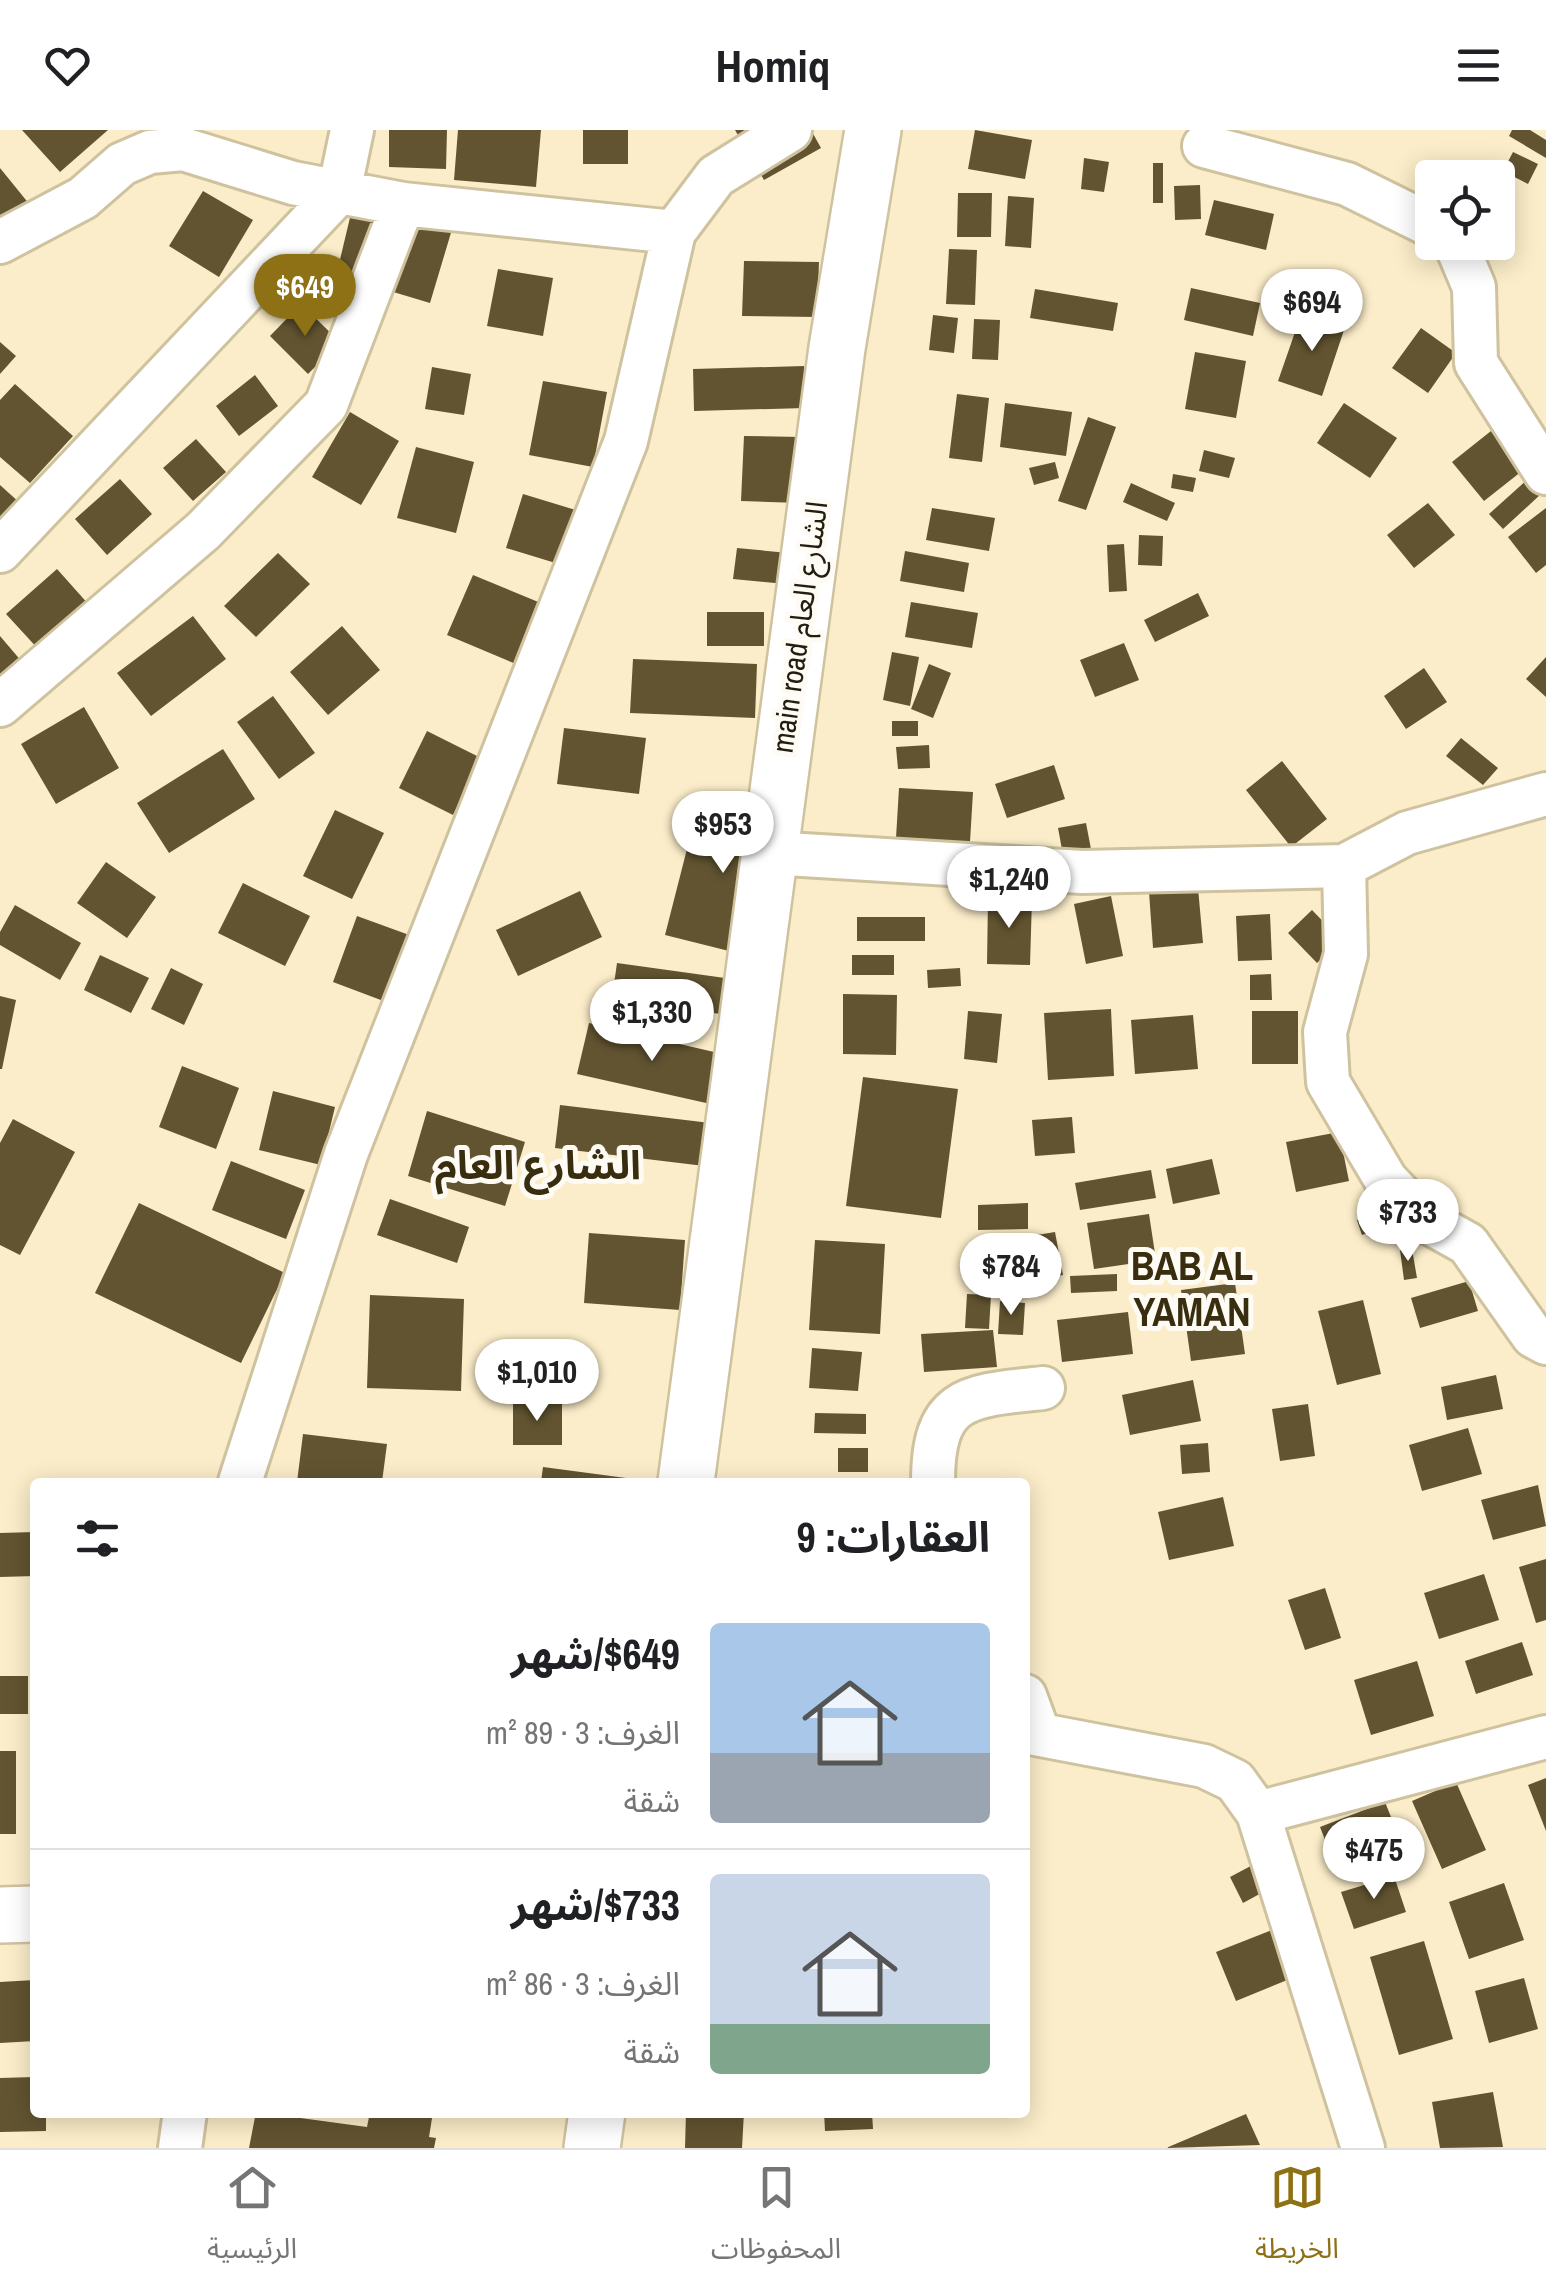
<!DOCTYPE html>
<html lang="ar">
<head>
<meta charset="utf-8">
<style>
  :root { --surface:#fff; --page:#f2f2f2; --text:#202124; --muted:#757577; --line:#e0e0e0; --accent:#8e7115 }
  body { margin:0; font-family:"Archivo Narrow","Noto Sans Arabic",sans-serif; background:var(--page); color:var(--text); direction:rtl; height:100vh; display:flex; flex-direction:column; font-size:38px; white-space:nowrap }
  * { box-sizing:border-box; margin:0 }
  p { font-size:32px; color:var(--muted) }
  .icon { flex:none; width:55px; height:55px; fill:none; stroke:currentColor; stroke-width:2; stroke-linecap:round; stroke-linejoin:round }
  .map { position:relative; flex:1; overflow:hidden; direction:ltr }
  .details { position:absolute; left:30px; top:1348px; width:1000px; height:640px; display:flex; flex-direction:column; background:var(--surface); border-radius:10px; box-shadow:0 5px 25px #0003; direction:rtl }
  .details>* { flex:none }
  .tools { position:absolute; left:1415px; top:30px; display:grid; gap:20px }
  .tools a { display:grid; place-items:center; width:100px; height:100px; border-radius:10px; background:var(--surface); box-shadow:0 5px 25px #0003; font-size:50px }
  .price { position:absolute; translate:-50% -85px; padding:0 22px; border-radius:35px; background:#fff; color:#222; font-size:32px; line-height:65px; filter:drop-shadow(0 2px 5px #0008) }
  .price::after { content:''; position:absolute; left:50%; top:60px; width:30px; height:22px; margin-left:-15px; background:inherit; clip-path:polygon(0 0,100% 0,50% 100%) }
  .price.selected { background:var(--accent); color:#fff }
  ul { padding:0; list-style:none }
  li { display:flex; align-items:center; gap:30px; height:250px; padding:0 40px }
  li+li { border-top:2px solid var(--line) }
  li span { display:grid; place-items:center; flex:none; width:280px; height:200px; border-radius:10px; color:#555 }
  li>.icon { margin-inline-start:auto }
  span .icon { width:120px; height:120px; fill:#fffc; stroke-width:1 }
  li b { font-size:42px }
  h2 { display:flex; justify-content:space-between; align-items:center; height:120px; padding:0 40px; font-size:42px }
  header { display:flex; justify-content:space-between; align-items:center; height:130px; padding:0 40px; background:var(--surface); font-size:45px; font-weight:700 }
  .menu { display:flex; justify-content:space-around; align-items:center; height:140px; border-top:2px solid var(--line); background:var(--surface); font-size:28px; color:var(--muted) }
  .menu a { display:grid; justify-items:center; gap:5px }
  .menu .selected { color:var(--accent) }
  .map>svg:first-child { display:block }
  .building { fill:#625431 }
  .lines { fill:none; stroke-linecap:round; stroke-linejoin:round }
  .street-casing { stroke:#cfc29f; stroke-width:48 }
  .secondary-casing { stroke:#cfc29f; stroke-width:60 }
  .street { stroke:#fff; stroke-width:42 }
  .secondary { stroke:#fff; stroke-width:55 }
  .labels { text-anchor:middle; stroke-width:10; stroke-linejoin:round; paint-order:stroke }
  .street-label { font-size:30px; fill:#221d10; stroke:#fdfbf4 }
  .district-label { font-size:40px; font-weight:bold; fill:#382d0e; stroke:#fdfbf4 }
</style>
</head>
<body>
<header><svg class="icon" aria-label="menu" viewBox="0 0 24 24"><path d="M4 6h16M4 12h16M4 18h16"/></svg>Homiq<svg class="icon" aria-label="heart" viewBox="0 0 24 24"><path d="M12 20l-8-8c-3-5 5-10 8-4 3-6 11-1 8 4z"/></svg></header>
<div class="map">
<svg width="1546" height="2018" viewBox="0 0 1546 2018">
  <rect width="100%" height="100%" fill="#fbedc9"/>
  <path class="building" d="M22,0H108L60,42Z
    M389,0H447L446,39L389,37Z
    M458,0H541L536,57L454,50Z
    M583,0H628V34H583Z
    M735,0H811L821,18L764,50Z
    M975,0L1032,10L1025,49L968,39Z
    M1512,0H1530L1546,10V28L1509,6Z
    M1513,22L1538,34L1528,54L1503,41Z
    M1084,28L1109,32L1104,62L1081,59Z
    M1153,33H1163V73H1153Z
    M0,38L43,91L0,127Z
    M1200,55L1201,89L1175,90L1174,56Z
    M203,61L253,90L219,147L169,116Z
    M958,63H992L991,107H957Z
    M1008,66L1034,68L1031,118L1005,116Z
    M1214,70L1274,84L1266,120L1205,105Z
    M353,75L395,84L381,148L338,138Z
    M412,84L453,96L430,173L390,161Z
    M949,119L977,120L975,175L946,174Z
    M744,131L819,132L817,187L742,186Z
    M498,139L553,148L543,206L487,196Z
    M1191,158L1260,173L1253,206L1184,190Z
    M1035,159L1118,173L1113,201L1030,188Z
    M301,174L340,212L308,244L270,206Z
    M1302,182L1345,197L1322,266L1278,251Z
    M933,185L958,188L954,223L929,220Z
    M974,189L1000,190L998,230L972,229Z
    M1421,198L1456,223L1428,263L1392,238Z
    M0,212L16,226L0,244Z
    M1195,222L1246,231L1236,288L1185,279Z
    M804,236L805,278L694,281L693,239Z
    M432,237L471,244L464,285L425,279Z
    M255,245L278,276L239,306L216,276Z
    M543,251L607,262L593,337L529,325Z
    M15,254L73,306L30,353L0,327V270Z
    M957,264L989,268L982,332L949,328Z
    M1005,273L1072,282L1066,326L1000,317Z
    M1344,273L1397,308L1370,348L1317,313Z
    M350,282L399,311L361,375L312,347Z
    M1088,287L1116,297L1086,380L1058,371Z
    M1491,301L1522,341L1484,371L1452,332Z
    M744,306L801,307L799,373L741,371Z
    M196,309L226,342L193,371L163,338Z
    M416,317L474,332L456,403L397,388Z
    M1204,320L1235,328L1229,348L1199,341Z
    M1055,332L1059,348L1034,355L1029,338Z
    M1173,344L1196,348L1193,362L1171,358Z
    M120,349L152,384L107,425L75,389Z
    M1528,349L1541,364L1503,399L1489,384Z
    M1131,353L1175,373L1167,391L1123,372Z
    M0,355L21,374L0,396Z
    M523,364L592,385L575,439L506,418Z
    M1428,373L1455,405L1414,438L1387,405Z
    M932,378L995,388L989,421L926,410Z
    M1546,378V435L1536,443L1508,407Z
    M1139,405L1163,406L1162,436L1138,435Z
    M1124,414L1127,461L1109,462L1107,415Z
    M737,418L799,424L796,455L733,449Z
    M905,421L969,433L964,462L900,451Z
    M278,423L310,454L256,507L224,476Z
    M57,439L90,476L40,521L6,484Z
    M473,445L548,476L523,537L447,505Z
    M1198,463L1209,486L1155,512L1144,490Z
    M911,472L978,483L972,518L905,507Z
    M707,482H764V516H707Z
    M193,486L226,529L151,586L117,543Z
    M342,496L380,540L328,585L290,542Z
    M0,506L34,546L0,570Z
    M1124,513L1139,550L1095,567L1080,530Z
    M892,522L919,527L910,576L883,570Z
    M1546,527V567L1526,549Z
    M633,529L757,534L755,588L630,583Z
    M929,534L951,543L933,588L911,579Z
    M1424,538L1447,572L1406,599L1384,566Z
    M273,566L315,623L279,649L237,592Z
    M84,577L119,638L56,674L21,614Z
    M892,591H918V606H892Z
    M564,598L646,608L639,664L557,654Z
    M427,601L481,628L453,685L399,658Z
    M1461,608L1498,638L1483,655L1446,626Z
    M929,615L930,638L898,639L896,617Z
    M223,619L255,669L169,723L137,673Z
    M1282,631L1327,689L1291,717L1246,660Z
    M1054,635L1065,669L1007,688L995,654Z
    M899,658L973,662L970,712L896,708Z
    M700,668L781,688L745,825L665,805Z
    M335,680L384,703L352,769L303,746Z
    M1086,693L1091,719L1063,725L1058,698Z
    M106,732L156,767L127,808L77,773Z
    M243,753L310,786L285,836L218,803Z
    M1198,758L1203,813L1153,818L1149,762Z
    M580,761L602,807L518,846L496,800Z
    M1111,766L1123,826L1086,834L1074,774Z
    M988,768L1032,769L1030,835L987,834Z
    M15,775L81,813L60,850L0,815V802Z
    M1312,780L1341,810L1317,833L1288,803Z
    M1270,784L1272,830L1238,831L1236,786Z
    M357,786L434,814L410,881L333,852Z
    M857,787H925V811H857Z
    M100,825L149,848L131,883L84,860Z
    M852,825H894V845H852Z
    M617,833L725,848L720,884L612,868Z
    M171,838L203,854L184,895L151,879Z
    M960,838L961,856L928,858L927,840Z
    M1271,844L1272,870H1250V845Z
    M843,864L897,865L896,925L843,924Z
    M0,866L16,870L2,939H0Z
    M1111,879L1114,946L1048,950L1044,883Z
    M968,881L1002,884L997,933L964,929Z
    M1252,881H1298V934H1252Z
    M1193,885L1198,939L1135,944L1131,890Z
    M589,893L727,925L715,975L577,944Z
    M182,936L239,958L216,1019L159,997Z
    M863,947L958,959L941,1088L846,1076Z
    M273,961L335,977L321,1035L259,1020Z
    M560,975L727,995L721,1038L555,1018Z
    M427,981L525,1012L505,1076L408,1046Z
    M1072,987L1075,1023L1035,1026L1032,990Z
    M13,989L75,1022L20,1125L0,1115V1013Z
    M1339,1002L1349,1051L1296,1062L1286,1012Z
    M1212,1029L1220,1064L1173,1074L1166,1039Z
    M231,1031L305,1060L286,1109L212,1080Z
    M1151,1040L1156,1068L1080,1080L1075,1053Z
    M390,1069L469,1097L457,1133L377,1105Z
    M139,1073L285,1143L241,1233L95,1163Z
    M1028,1073V1099L978,1100V1075Z
    M1392,1078L1397,1092L1362,1105L1357,1090Z
    M1149,1084L1156,1130L1094,1139L1087,1093Z
    M1055,1102L1063,1145L1044,1148L1037,1105Z
    M589,1103L685,1110L680,1180L584,1173Z
    M815,1110L885,1114L880,1204L809,1200Z
    M975,1114H1027V1143L975,1141Z
    M1412,1119L1417,1148L1404,1150L1400,1120Z
    M1117,1144V1161L1071,1163L1070,1146Z
    M1469,1151L1478,1181L1420,1198L1411,1168Z
    M1235,1153L1245,1224L1191,1231L1181,1160Z
    M967,1164L991,1165L989,1199L965,1198Z
    M370,1165L464,1169L461,1261L367,1258Z
    M1363,1170L1381,1244L1337,1255L1318,1181Z
    M1000,1171L1025,1173L1023,1205L998,1204Z
    M1128,1182L1133,1224L1062,1232L1057,1190Z
    M993,1200L997,1237L924,1242L921,1204Z
    M812,1218L862,1222L858,1261L809,1258Z
    M1496,1245L1503,1279L1447,1290L1441,1257Z
    M1193,1250L1201,1291L1130,1305L1122,1265Z
    M513,1272H562V1315H513Z
    M1308,1274L1315,1326L1280,1331L1272,1279Z
    M815,1283L866,1284V1304L814,1303Z
    M1468,1298L1482,1344L1422,1361L1409,1315Z
    M303,1304L387,1314L382,1352H297Z
    M1208,1313L1210,1342L1182,1344L1180,1315Z
    M838,1318H868V1342H838Z
    M543,1337L641,1350V1352H541Z
    M1538,1355L1546,1396L1493,1410L1481,1370Z
    M1223,1367L1234,1416L1169,1430L1158,1382Z
    M35,1402V1446L0,1447V1403Z
    M1546,1429V1490L1536,1493L1519,1437Z
    M1484,1444L1499,1490L1439,1509L1424,1463Z
    M1325,1458L1341,1508L1305,1520L1288,1470Z
    M1522,1512L1533,1545L1476,1564L1465,1531Z
    M1417,1531L1434,1586L1371,1605L1354,1550Z
    M0,1546H28V1584H0Z
    M0,1621H16V1704H0Z
    M1546,1648V1701L1528,1655Z
    M1456,1652L1486,1720L1442,1739L1412,1671Z
    M1385,1672L1405,1722L1340,1748L1320,1697Z
    M1262,1730L1276,1755L1243,1773L1230,1747Z
    M1394,1746L1406,1782L1354,1799L1341,1762Z
    M1504,1753L1524,1810L1469,1829L1449,1772Z
    M1282,1796L1302,1844L1236,1871L1216,1822Z
    M1424,1811L1453,1909L1399,1925L1370,1827Z
    M1524,1848L1538,1899L1489,1913L1475,1861Z
    M35,1850V1911L0,1913V1852Z
    M35,1947V1982H46V2001L0,2002V1948Z
    M1493,1962L1503,2017L1440,2018L1432,1972Z
    M256,1982L367,1997L370,1982H433L429,2007L436,2008L434,2018H249Z
    M686,1982H744L742,2018H685Z
    M824,1982H872L873,1999L825,2001Z
    M1246,1984L1260,2015L1166,2018Z"/>
  <g class="lines">
    <g class="street-casing">
      <path id="street" d="M1204,16L1347,54L1432,96
        M0,112L83,68L122,34L150,22L183,19L293,53L403,74L674,102
        M1455,112L1474,157L1476,233L1546,343
        M0,421L339,62L352,0
        M0,575L203,401L326,275L403,74
        M770,723L1082,742L1344,736L1407,703L1546,664
        M1344,736L1346,824L1325,902L1328,952L1386,1050L1423,1089L1468,1114L1533,1206L1546,1213
        M240,1352L346,1024L626,311L674,102L716,46L790,0
        M933,1352C933,1266 967,1266 1043,1258
        M1025,1566L1039,1604
        M1025,1602L1204,1636L1235,1651L1258,1683L1363,2018
        M1258,1683L1546,1607
        M180,2018L185,1982"/>
    </g>
    <g class="secondary-casing">
      <path id="secondary" d="M686,1352L837,218L873,0
        M0,1785L35,1784
        M592,2018L597,1982"/>
    </g>
    <use href="#street" class="street"/>
    <use href="#secondary" class="secondary"/>
  </g>
  <g class="labels">
    <g class="street-label">
      <text transform="translate(800 497) rotate(-82)" y="10">main road الشارع العام</text>
    </g>
    <g class="district-label">
      <text x="538" y="1049">الشارع العام</text>
      <text x="1192" y="1150">BAB AL<tspan x="1192" dy="46">YAMAN</tspan></text>
    </g>
  </g>
</svg>
<div class="tools">
<a><svg class="icon" aria-label="locate" viewBox="0 0 24 24"><circle cx="12" cy="12" r="6"/><path d="M12 2v4M12 18v4M2 12h4M18 12h4"/></svg></a>
</div>
<b class="price selected" style="left:305px;top:209px">$649</b>
<b class="price" style="left:1312px;top:224px">$694</b>
<b class="price" style="left:723px;top:746px">$953</b>
<b class="price" style="left:1009px;top:801px">$1,240</b>
<b class="price" style="left:652px;top:934px">$1,330</b>
<b class="price" style="left:1408px;top:1134px">$733</b>
<b class="price" style="left:1011px;top:1188px">$784</b>
<b class="price" style="left:537px;top:1294px">$1,010</b>
<b class="price" style="left:1374px;top:1772px">$475</b>
<section class="details">
<h2>العقارات: 9<svg class="icon" aria-label="filters" viewBox="0 0 24 24"><path d="M4 7h16M4 17h16"/><circle cx="9" cy="7" r="2"/><circle cx="15" cy="17" r="2"/></svg></h2>
<ul>
<li><span style="background:linear-gradient(#a9c7e8 65%,#9aa5b1 0)"><svg class="icon" aria-label="home" viewBox="0 0 24 24"><path d="M3 11l9-7 9 7M6 9v11h12V9"/></svg></span><div><b>$649/شهر</b><p>الغرف: 3 · 89 m²</p><p>شقة</p></div></li>
<li><span style="background:linear-gradient(#c9d6e8 75%,#7fa58c 0)"><svg class="icon" aria-label="home" viewBox="0 0 24 24"><path d="M3 11l9-7 9 7M6 9v11h12V9"/></svg></span><div><b>$733/شهر</b><p>الغرف: 3 · 86 m²</p><p>شقة</p></div></li>
</ul>
</section>
</div>
<nav class="menu">
<a class="selected"><svg class="icon" aria-label="map" viewBox="0 0 24 24"><path d="M3 6l6-2 6 2 6-2v14l-6 2-6-2-6 2zM9 4v14M15 6v14"/></svg>الخريطة</a>
<a><svg class="icon" aria-label="saved" viewBox="0 0 24 24"><path d="M7 4h10v16l-5-4-5 4z"/></svg>المحفوظات</a>
<a><svg class="icon" aria-label="home" viewBox="0 0 24 24"><path d="M3 11l9-7 9 7M6 9v11h12V9"/></svg>الرئيسية</a>
</nav>
</body>
</html>
